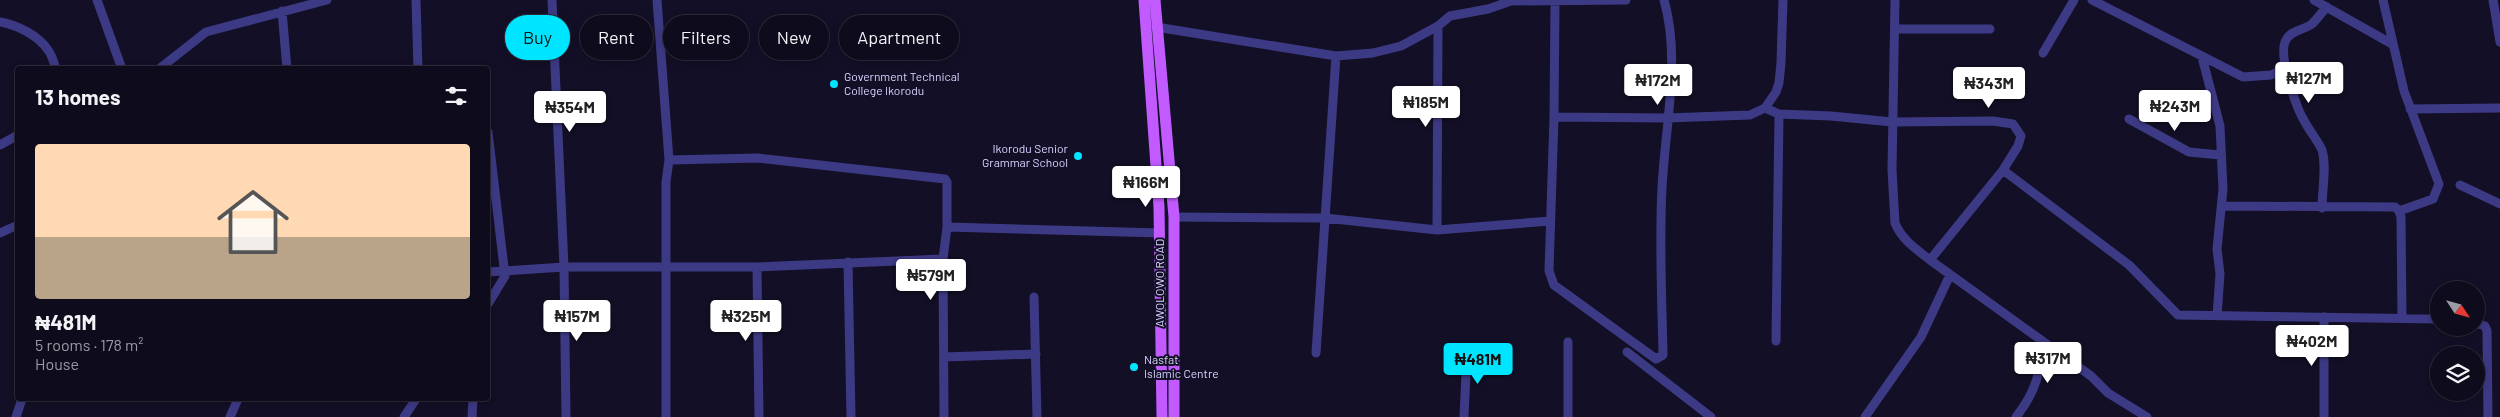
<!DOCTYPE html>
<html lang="en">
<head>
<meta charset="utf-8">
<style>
  :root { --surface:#0e0b1c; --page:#1c1929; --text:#f1f3f6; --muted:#9b9ba3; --line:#2e2b3b; --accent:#00e5ff }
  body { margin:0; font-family:Barlow,sans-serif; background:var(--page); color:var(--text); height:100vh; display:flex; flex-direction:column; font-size:19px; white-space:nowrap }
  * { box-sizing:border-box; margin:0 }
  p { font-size:16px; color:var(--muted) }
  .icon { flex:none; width:28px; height:28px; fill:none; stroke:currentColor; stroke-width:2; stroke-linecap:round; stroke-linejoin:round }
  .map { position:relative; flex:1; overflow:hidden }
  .side { position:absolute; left:15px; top:66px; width:475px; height:335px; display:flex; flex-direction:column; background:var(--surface); border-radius:5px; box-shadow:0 2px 8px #0003,0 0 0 1px var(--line) }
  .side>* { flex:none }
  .hud { position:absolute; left:505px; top:15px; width:475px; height:45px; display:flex; gap:10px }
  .needle { width:32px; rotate:126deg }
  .fabs { position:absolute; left:2430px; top:281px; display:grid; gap:10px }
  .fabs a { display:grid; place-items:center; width:55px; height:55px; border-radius:50%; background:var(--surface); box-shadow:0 2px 8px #0003,0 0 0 1px var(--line); font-size:25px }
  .price { position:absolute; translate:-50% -42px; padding:0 11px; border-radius:5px; background:#fff; color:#222; font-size:16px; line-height:32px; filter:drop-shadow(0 1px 2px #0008) }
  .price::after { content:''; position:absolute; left:50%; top:30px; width:15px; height:11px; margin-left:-8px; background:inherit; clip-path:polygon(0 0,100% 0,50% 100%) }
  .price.current { background:var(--accent); color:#111 }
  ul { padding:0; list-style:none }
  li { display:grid; align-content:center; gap:10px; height:265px; padding:0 20px }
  li span { display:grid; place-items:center; height:155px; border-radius:5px; color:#555 }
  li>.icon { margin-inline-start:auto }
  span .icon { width:90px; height:90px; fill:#fffc; stroke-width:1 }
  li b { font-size:21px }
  h2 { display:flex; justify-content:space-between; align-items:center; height:60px; padding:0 20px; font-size:21px }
  .pill { padding:0 18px; border-radius:22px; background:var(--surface); box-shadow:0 2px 8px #0003,0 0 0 1px var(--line); font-size:18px; line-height:45px }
  .pill.current { background:var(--accent); color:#111 }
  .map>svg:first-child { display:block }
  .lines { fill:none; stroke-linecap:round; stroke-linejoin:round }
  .minor { stroke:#3d3a85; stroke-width:9 }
  .major { stroke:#c25bff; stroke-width:11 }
  .poi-dot { fill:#00e5ff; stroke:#130f26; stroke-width:2 }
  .labels { text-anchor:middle; stroke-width:4; stroke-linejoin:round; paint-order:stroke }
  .poi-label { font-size:12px; fill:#d9d4ff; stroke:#130f26; text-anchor:start }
  .street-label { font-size:12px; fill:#d9d4ff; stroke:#130f26 }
</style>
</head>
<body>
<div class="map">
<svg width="2500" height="417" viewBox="0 0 2500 417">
  <rect width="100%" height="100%" fill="#130f26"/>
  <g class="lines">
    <path class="minor" d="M97,0L122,69
      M416,0L418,69
      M552,0L564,267L566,417
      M657,0L669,160L666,182V417
      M1895,0L1892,170L1895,223C1902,240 1916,249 1930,260L2091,376L2108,393L2147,417
      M2092,0L2243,77L2271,75L2286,68
      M2314,0L2392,44
      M2383,0L2404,91L2439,184L2433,199L2399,211
      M2493,0L2500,42
      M1555,2L1554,117L1549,271L1554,285L1656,359L1663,355C1662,300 1659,244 1662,188C1665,127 1681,59 1664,0
      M282,11L287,69
      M0,22C17,25 38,35 48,50C52,55 54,63 56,69
      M1156,27L1336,56L1373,53L1401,46L1438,26L1450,16L1488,9L1511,1L1626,0
      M1896,29H1990
      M2043,53L2074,0
      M2202,57L2220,126L2223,189L2217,249L2220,274L2217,316
      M159,69L206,32L327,0
      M1765,108L1779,114L1831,116L1892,122L1993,121L2013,124L2021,136L2018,146L2003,170L1930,260
      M2410,109L2500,108
      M1554,117L1667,118L1750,115L1765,108L1776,92L1779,83L1781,63L1783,0
      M2129,119L2189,152L2220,155
      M488,132L505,276L488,304
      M0,145L18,135
      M669,160L758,158L945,179L947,182V227L943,259L944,417
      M2003,170L2129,265L2178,315L2439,319
      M2460,185L2500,204
      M2222,206L2395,207L2399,211L2401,217L2402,318
      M2322,208C2322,190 2327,167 2322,150C2318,141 2311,133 2306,124C2297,110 2277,55 2286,40C2291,30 2304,30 2312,24C2317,19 2322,12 2327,7
      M1174,217L1325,218L1437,230L1550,221
      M947,227L1160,233
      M1437,230L1438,26
      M0,233L18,225
      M848,262L851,417
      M757,267L759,417
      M488,272L564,267H757L943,259
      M1034,297L1037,417
      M2324,317V417
      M2476,323L2485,326L2487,331L2488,417
      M1776,341L1779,114
      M1627,352L1711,417
      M1316,353L1336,56
      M944,357L1036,354
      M16,417L22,399
      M230,417L238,399
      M404,417L416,399
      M472,417L473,399
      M1464,417L1467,352
      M1568,417V342
      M1865,417L1921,337L1950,275
      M2016,417C2035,393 2043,370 2040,339"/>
    <path class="major" d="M1144,0L1159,207L1162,417
      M1155,0L1174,217V417"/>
  </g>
  <g class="poi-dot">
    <circle cx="834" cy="84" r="5"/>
    <circle cx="1078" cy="156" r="5"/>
    <circle cx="1134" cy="367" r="5"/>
  </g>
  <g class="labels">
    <g class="poi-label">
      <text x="844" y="81">Government Technical<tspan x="844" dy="14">College Ikorodu</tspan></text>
      <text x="1068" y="153" text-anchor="end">Ikorodu Senior<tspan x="1068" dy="14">Grammar School</tspan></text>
      <text x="1144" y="364">Nasfat<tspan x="1144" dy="14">Islamic Centre</tspan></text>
    </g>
    <g class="street-label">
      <text transform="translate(1160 283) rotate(-90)" y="4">AWOLOWO ROAD</text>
    </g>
  </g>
</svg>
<div class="fabs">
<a><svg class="needle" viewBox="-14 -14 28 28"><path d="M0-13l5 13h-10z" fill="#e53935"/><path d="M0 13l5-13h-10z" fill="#9b9ba3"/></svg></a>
<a><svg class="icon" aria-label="layers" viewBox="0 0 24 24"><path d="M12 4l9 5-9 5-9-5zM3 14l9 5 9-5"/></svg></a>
</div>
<b class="price" style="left:2309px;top:104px">₦127M</b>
<b class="price" style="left:1658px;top:106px">₦172M</b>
<b class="price" style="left:1989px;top:109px">₦343M</b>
<b class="price" style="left:1426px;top:128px">₦185M</b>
<b class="price" style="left:2175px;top:132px">₦243M</b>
<b class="price" style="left:570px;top:133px">₦354M</b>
<b class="price" style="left:1146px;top:208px">₦166M</b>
<b class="price" style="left:931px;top:301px">₦579M</b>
<b class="price" style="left:577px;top:342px">₦157M</b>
<b class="price" style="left:746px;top:342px">₦325M</b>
<b class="price" style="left:2312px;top:367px">₦402M</b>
<b class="price" style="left:2048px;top:384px">₦317M</b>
<b class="price current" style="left:1478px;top:385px">₦481M</b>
<div class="hud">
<a class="pill current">Buy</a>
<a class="pill">Rent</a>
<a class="pill">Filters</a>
<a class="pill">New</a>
<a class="pill">Apartment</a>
</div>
<section class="side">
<h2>13 homes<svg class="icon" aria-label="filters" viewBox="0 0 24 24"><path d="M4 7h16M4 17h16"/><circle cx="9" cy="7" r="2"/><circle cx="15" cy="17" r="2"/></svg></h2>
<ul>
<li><span style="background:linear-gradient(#ffd9b3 60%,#b9a48a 0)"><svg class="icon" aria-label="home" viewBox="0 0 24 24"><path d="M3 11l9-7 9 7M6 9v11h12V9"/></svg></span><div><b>₦481M</b><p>5 rooms · 178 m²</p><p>House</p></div></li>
</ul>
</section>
</div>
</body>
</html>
